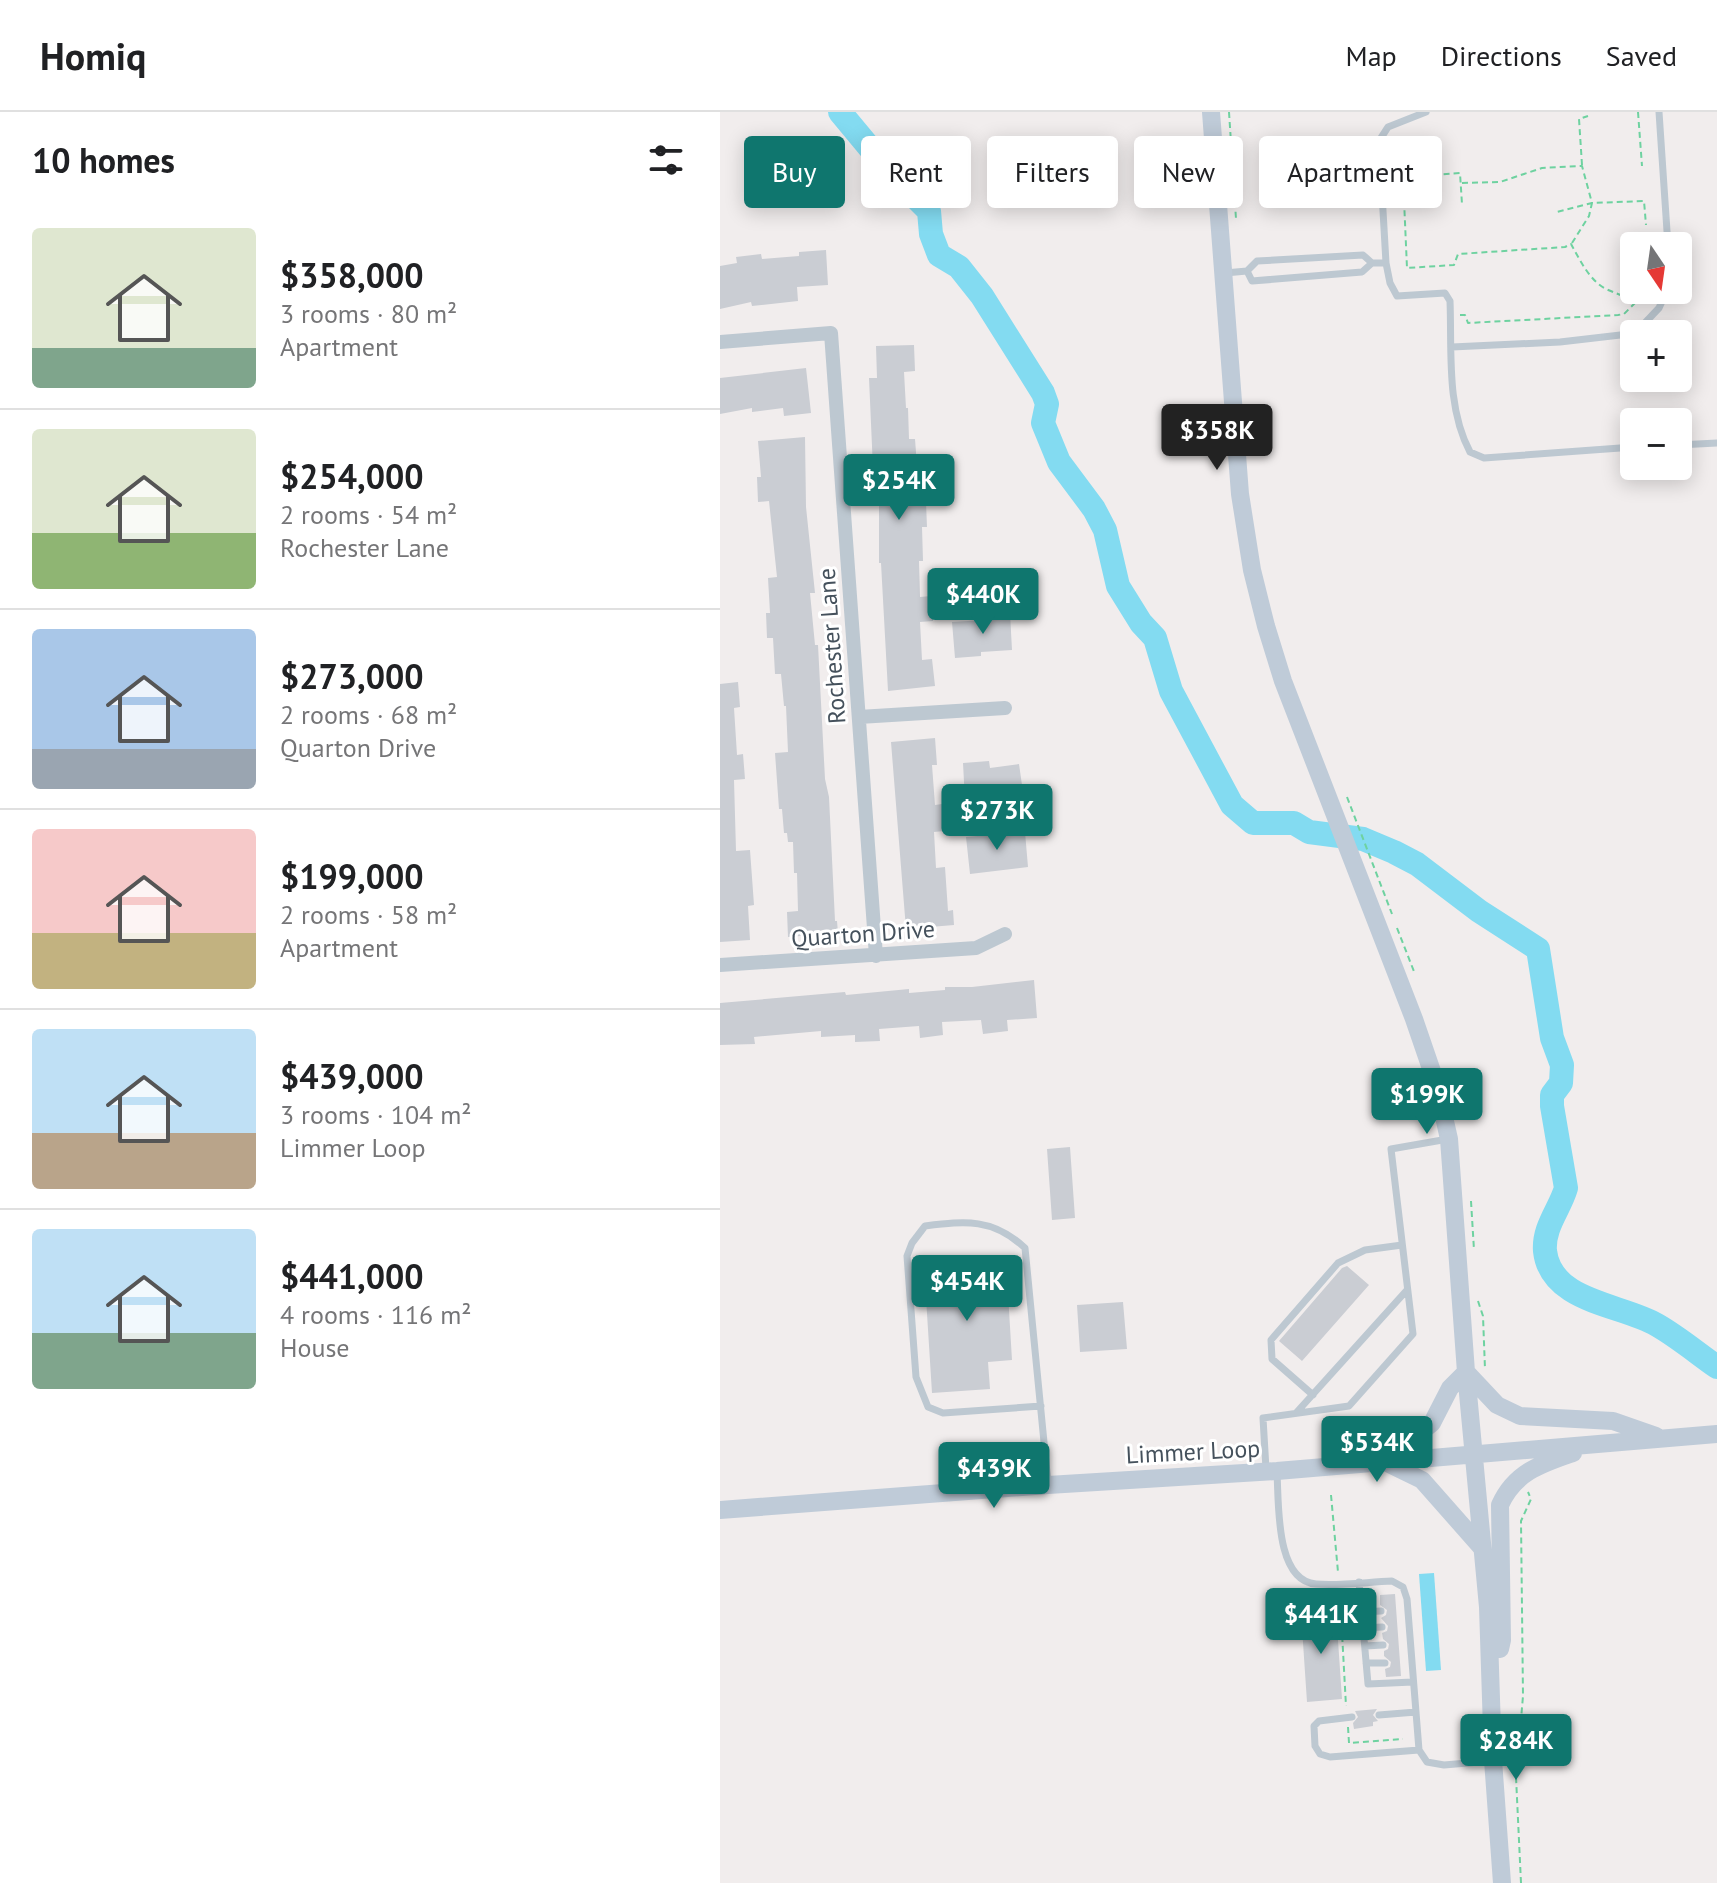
<!DOCTYPE html>
<html lang="en">
<head>
<meta charset="utf-8">
<style>
  :root { --surface:#fff; --page:#f6f6f6; --text:#202124; --muted:#757577; --line:#e0e0e0; --accent:#0f766e }
  body { margin:0; font-family:"PT Sans",sans-serif; background:var(--page); color:var(--text); height:100vh; display:flex; flex-direction:column; font-size:30px; white-space:nowrap }
  * { box-sizing:border-box; margin:0 }
  p { font-size:26px; color:var(--muted) }
  .icon { flex:none; width:44px; height:44px; fill:none; stroke:currentColor; stroke-width:2; stroke-linecap:round; stroke-linejoin:round }
  .map { position:relative; flex:1; overflow:hidden }
  .drawer { display:flex; flex-direction:column; background:var(--surface); width:720px }
  .drawer>* { flex:none }
  .banner { position:absolute; left:24px; top:24px; width:760px; height:72px; display:flex; gap:16px }
  .needle { width:52px; rotate:167deg }
  .tools { position:absolute; left:900px; top:120px; display:grid; gap:16px }
  .tools a { display:grid; place-items:center; width:72px; height:72px; border-radius:8px; background:var(--surface); box-shadow:0 4px 20px #0003; font-size:40px }
  .price { position:absolute; translate:-50% -68px; padding:0 18px; border-radius:8px; background:var(--accent); color:#fff; font-size:26px; line-height:52px; filter:drop-shadow(0 2px 4px #0008) }
  .price::after { content:''; position:absolute; left:50%; top:48px; width:24px; height:18px; margin-left:-12px; background:inherit; clip-path:polygon(0 0,100% 0,50% 100%) }
  .price.active { background:#222; color:#fff }
  ul { padding:0; list-style:none }
  li { display:flex; align-items:center; gap:24px; height:200px; padding:0 32px }
  li+li { border-top:2px solid var(--line) }
  li span { display:grid; place-items:center; flex:none; width:224px; height:160px; border-radius:8px; color:#555 }
  li>.icon { margin-inline-start:auto }
  span .icon { width:96px; height:96px; fill:#fffc; stroke-width:1 }
  li b { font-size:34px }
  h2 { display:flex; justify-content:space-between; align-items:center; height:96px; padding:0 32px; font-size:34px }
  .pill { padding:0 28px; border-radius:8px; background:var(--surface); box-shadow:0 4px 20px #0003; font-size:28px; line-height:72px }
  .pill.active { background:var(--accent); color:#fff }
  header { display:flex; align-items:center; gap:48px; box-sizing:border-box; height:112px; padding:0 40px; background:var(--surface); border-bottom:2px solid var(--line) }
  header strong { font-size:38px }
  nav { display:flex; gap:44px; margin-inline-start:auto; font-size:28px }
  main { display:flex; flex:1; min-height:0 }
  .map>svg:first-child { display:block }
  .water { fill:#83dbf1 }
  .lines { fill:none; stroke-linecap:round; stroke-linejoin:round }
  .river { stroke:#83dbf1; stroke-width:24 }
  .building { fill:#cacdd3 }
  .path { stroke:#6ed2a0; stroke-width:2; stroke-dasharray:6 4; stroke-linecap:butt }
  .lane { stroke:#bdc8d1; stroke-width:7 }
  .street { stroke:#bdc8d1; stroke-width:14 }
  .secondary { stroke:#bfcbd8; stroke-width:18 }
  .labels { text-anchor:middle; stroke-width:6; stroke-linejoin:round; paint-order:stroke }
  .street-label { font-size:24px; fill:#45515c; stroke:#fff }
</style>
</head>
<body>
<header>
<strong>Homiq</strong>
<nav><a>Map</a><a>Directions</a><a>Saved</a></nav>
</header>
<main>
<section class="drawer">
<h2>10 homes<svg class="icon" aria-label="filters" viewBox="0 0 24 24"><path d="M4 7h16M4 17h16"/><circle cx="9" cy="7" r="2"/><circle cx="15" cy="17" r="2"/></svg></h2>
<ul>
<li><span style="background:linear-gradient(#dfe7d0 75%,#7fa58c 0)"><svg class="icon" aria-label="home" viewBox="0 0 24 24"><path d="M3 11l9-7 9 7M6 9v11h12V9"/></svg></span><div><b>$358,000</b><p>3 rooms · 80 m²</p><p>Apartment</p></div></li>
<li><span style="background:linear-gradient(#dfe7d0 65%,#8fb573 0)"><svg class="icon" aria-label="home" viewBox="0 0 24 24"><path d="M3 11l9-7 9 7M6 9v11h12V9"/></svg></span><div><b>$254,000</b><p>2 rooms · 54 m²</p><p>Rochester Lane</p></div></li>
<li><span style="background:linear-gradient(#a9c7e8 75%,#9aa5b1 0)"><svg class="icon" aria-label="home" viewBox="0 0 24 24"><path d="M3 11l9-7 9 7M6 9v11h12V9"/></svg></span><div><b>$273,000</b><p>2 rooms · 68 m²</p><p>Quarton Drive</p></div></li>
<li><span style="background:linear-gradient(#f6c9c9 65%,#c2b280 0)"><svg class="icon" aria-label="home" viewBox="0 0 24 24"><path d="M3 11l9-7 9 7M6 9v11h12V9"/></svg></span><div><b>$199,000</b><p>2 rooms · 58 m²</p><p>Apartment</p></div></li>
<li><span style="background:linear-gradient(#bfe0f5 65%,#b9a48a 0)"><svg class="icon" aria-label="home" viewBox="0 0 24 24"><path d="M3 11l9-7 9 7M6 9v11h12V9"/></svg></span><div><b>$439,000</b><p>3 rooms · 104 m²</p><p>Limmer Loop</p></div></li>
<li><span style="background:linear-gradient(#bfe0f5 65%,#7fa58c 0)"><svg class="icon" aria-label="home" viewBox="0 0 24 24"><path d="M3 11l9-7 9 7M6 9v11h12V9"/></svg></span><div><b>$441,000</b><p>4 rooms · 116 m²</p><p>House</p></div></li>
</ul>
</section>
<div class="map">
<svg width="997" height="1771" viewBox="0 0 997 1771">
  <rect width="100%" height="100%" fill="#f1eded"/>
  <path class="water" d="M714,1461L721,1558L706,1559L699,1462Z"/>
  <g class="lines">
    <path class="river" d="M120,0L169,59L209,99L211,122L219,143L239,155L262,184L323,281L327,292L323,311L339,350L374,397L385,418L398,474L421,511L435,526L451,579L512,693L533,711H574L589,720L643,727L674,740L697,752L759,799L818,837L832,926L842,953L841,971L832,983V994L846,1076C840,1097 823,1115 825,1139C831,1191 902,1192 937,1213C958,1225 977,1241 997,1255"/>
  </g>
  <path class="building" d="M106,138L108,173L77,175L78,189L32,194L31,190L0,197V154L17,151L16,145L41,142L42,147L79,144V140Z
    M194,233L195,259L184,260L186,296H188L189,327H195L197,354H190L192,391L206,390L207,415H202L203,449H199L200,485L211,484L213,509L200,510L202,548L212,547L215,574L168,579L161,451H159V388H156L153,357L149,266H157L156,234Z
    M86,256L91,301L64,304L63,296L32,300V296L0,302V266Z
    M85,325L86,395L95,481H90L95,533H98L105,667L109,685L115,809H117L118,821L68,825L67,800L78,799L77,761H74L73,730H68L67,721H64L62,697H59L55,641L68,640L66,594H64L61,562H55L53,526H47L46,501H50L48,466L57,465L49,389L38,390L37,365H41L38,329Z
    M290,501L292,538L261,540V544L235,546L232,510L264,508L263,502Z
    M18,570L20,595L14,596L17,643L23,642L25,667L14,668L16,739L30,738L34,793L28,794L30,828L0,830V572Z
    M215,626L217,653H212L215,693L222,692L224,719L214,720L216,756L225,755L228,799L233,798L234,813L186,817L171,630Z
    M269,649L270,656L299,652L304,687L278,690V687L245,689L243,651Z
    M305,720L308,755L250,762L246,725Z
    M314,868L317,906L287,908L288,919L263,922L261,908L222,910L223,923L200,926L199,914L159,917L160,929L135,930V923L101,925V919L34,925L35,932L0,933V891L125,880L126,883L189,877V881L225,878V875H252Z
    M350,1035L355,1106L332,1108L327,1037Z
    M286,1148L292,1248L268,1250L270,1277L212,1281L204,1154Z
    M627,1154L649,1173L582,1249L559,1229L622,1156Z
    M403,1190L407,1237L360,1240L357,1193Z
    M675,1482L681,1564L666,1565L665,1557L670,1555L671,1550L664,1544V1539L668,1537L669,1532L663,1527L662,1521L667,1519L668,1514L661,1506L666,1503L667,1498L660,1493V1483Z
    M616,1499L622,1587L587,1590L581,1501Z
    M657,1597L653,1603L658,1609L653,1610V1614L634,1617L633,1611L638,1605L635,1599Z"/>
  <g class="lines">
    <path class="path" d="M509,0L516,107
      M918,0L922,54
      M862,53L859,7L868,4
      M742,71L780,70L822,56L862,54L872,91L837,100
      M852,131L869,104L872,91L924,89L926,113
      M740,203H745L748,211L898,203L904,202L915,191C905,184 897,182 886,177C869,168 860,148 851,132L845,135L738,142L734,153L687,156L683,65L740,61L742,92
      M627,685L672,802
      M677,816L695,862
      M751,1089L754,1138
      M758,1189L763,1204L765,1257
      M611,1383L618,1460
      M620,1484L626,1594
      M628,1615L629,1631L683,1627
      M801,1771L796,1665L803,1584L801,1409L811,1387L808,1380"/>
    <path class="lane" d="M939,0L948,134
      M652,151H666L659,29L668,15L706,0
      M666,151L670,171L677,184L725,181L730,189C732,238 726,295 750,340L764,346L914,335
      M505,161L527,159L537,149L643,143L652,151L642,160L532,169L527,159
      M732,235L840,230L909,222L922,214L939,196L947,178
      M958,333L997,331
      M593,1283L552,1247L551,1228L618,1151L645,1138L682,1133
      M321,1294L223,1301L208,1295L196,1265L187,1144L192,1131L205,1114C246,1109 273,1106 305,1136L328,1371
      M576,1301L687,1178
      M546,1357L543,1306L629,1294L693,1222L671,1037L728,1027
      M557,1362C559,1391 555,1469 596,1472C620,1474 647,1470 672,1469L683,1475L687,1487L699,1638L707,1650L724,1653L771,1649
      M639,1470L648,1572L693,1570
      M642,1500L661,1499
      M643,1516L662,1515
      M645,1534L663,1533
      M646,1551H665
      M659,1603L696,1600
      M632,1605L599,1609L594,1614L595,1634L600,1642L610,1645L699,1638"/>
    <path class="street" d="M0,230L111,221L156,844
      M139,605L285,596
      M0,853L256,836L285,822"/>
    <path class="secondary" d="M491,0L520,382L532,458L546,514L563,569L694,907L717,974L729,1027L746,1260L768,1495L773,1648L782,1771
      M746,1260L777,1293L800,1304L893,1309L936,1324
      M664,1350L712,1311L730,1276L746,1260
      M667,1351L702,1368L762,1436
      M0,1398L328,1373L557,1359L997,1322
      M780,1537L782,1528L780,1393C795,1360 821,1352 853,1341"/>
  </g>
  <g class="labels">
    <g class="street-label">
      <text transform="translate(112 534) rotate(-94)" y="8">Rochester Lane</text>
      <text transform="translate(143 822) rotate(-4)" y="8">Quarton Drive</text>
      <text transform="translate(473 1340) rotate(-3)" y="8">Limmer Loop</text>
    </g>
  </g>
</svg>
<div class="tools">
<a><svg class="needle" viewBox="-14 -14 28 28"><path d="M0-13l5 13h-10z" fill="#e53935"/><path d="M0 13l5-13h-10z" fill="#757577"/></svg></a>
<a>+</a>
<a>−</a>
</div>
<b class="price active" style="left:497px;top:360px">$358K</b>
<b class="price" style="left:179px;top:410px">$254K</b>
<b class="price" style="left:263px;top:524px">$440K</b>
<b class="price" style="left:277px;top:740px">$273K</b>
<b class="price" style="left:707px;top:1024px">$199K</b>
<b class="price" style="left:247px;top:1211px">$454K</b>
<b class="price" style="left:657px;top:1372px">$534K</b>
<b class="price" style="left:274px;top:1398px">$439K</b>
<b class="price" style="left:601px;top:1544px">$441K</b>
<b class="price" style="left:796px;top:1670px">$284K</b>
<div class="banner">
<a class="pill active">Buy</a>
<a class="pill">Rent</a>
<a class="pill">Filters</a>
<a class="pill">New</a>
<a class="pill">Apartment</a>
</div>
</div>
</main>
</body>
</html>
